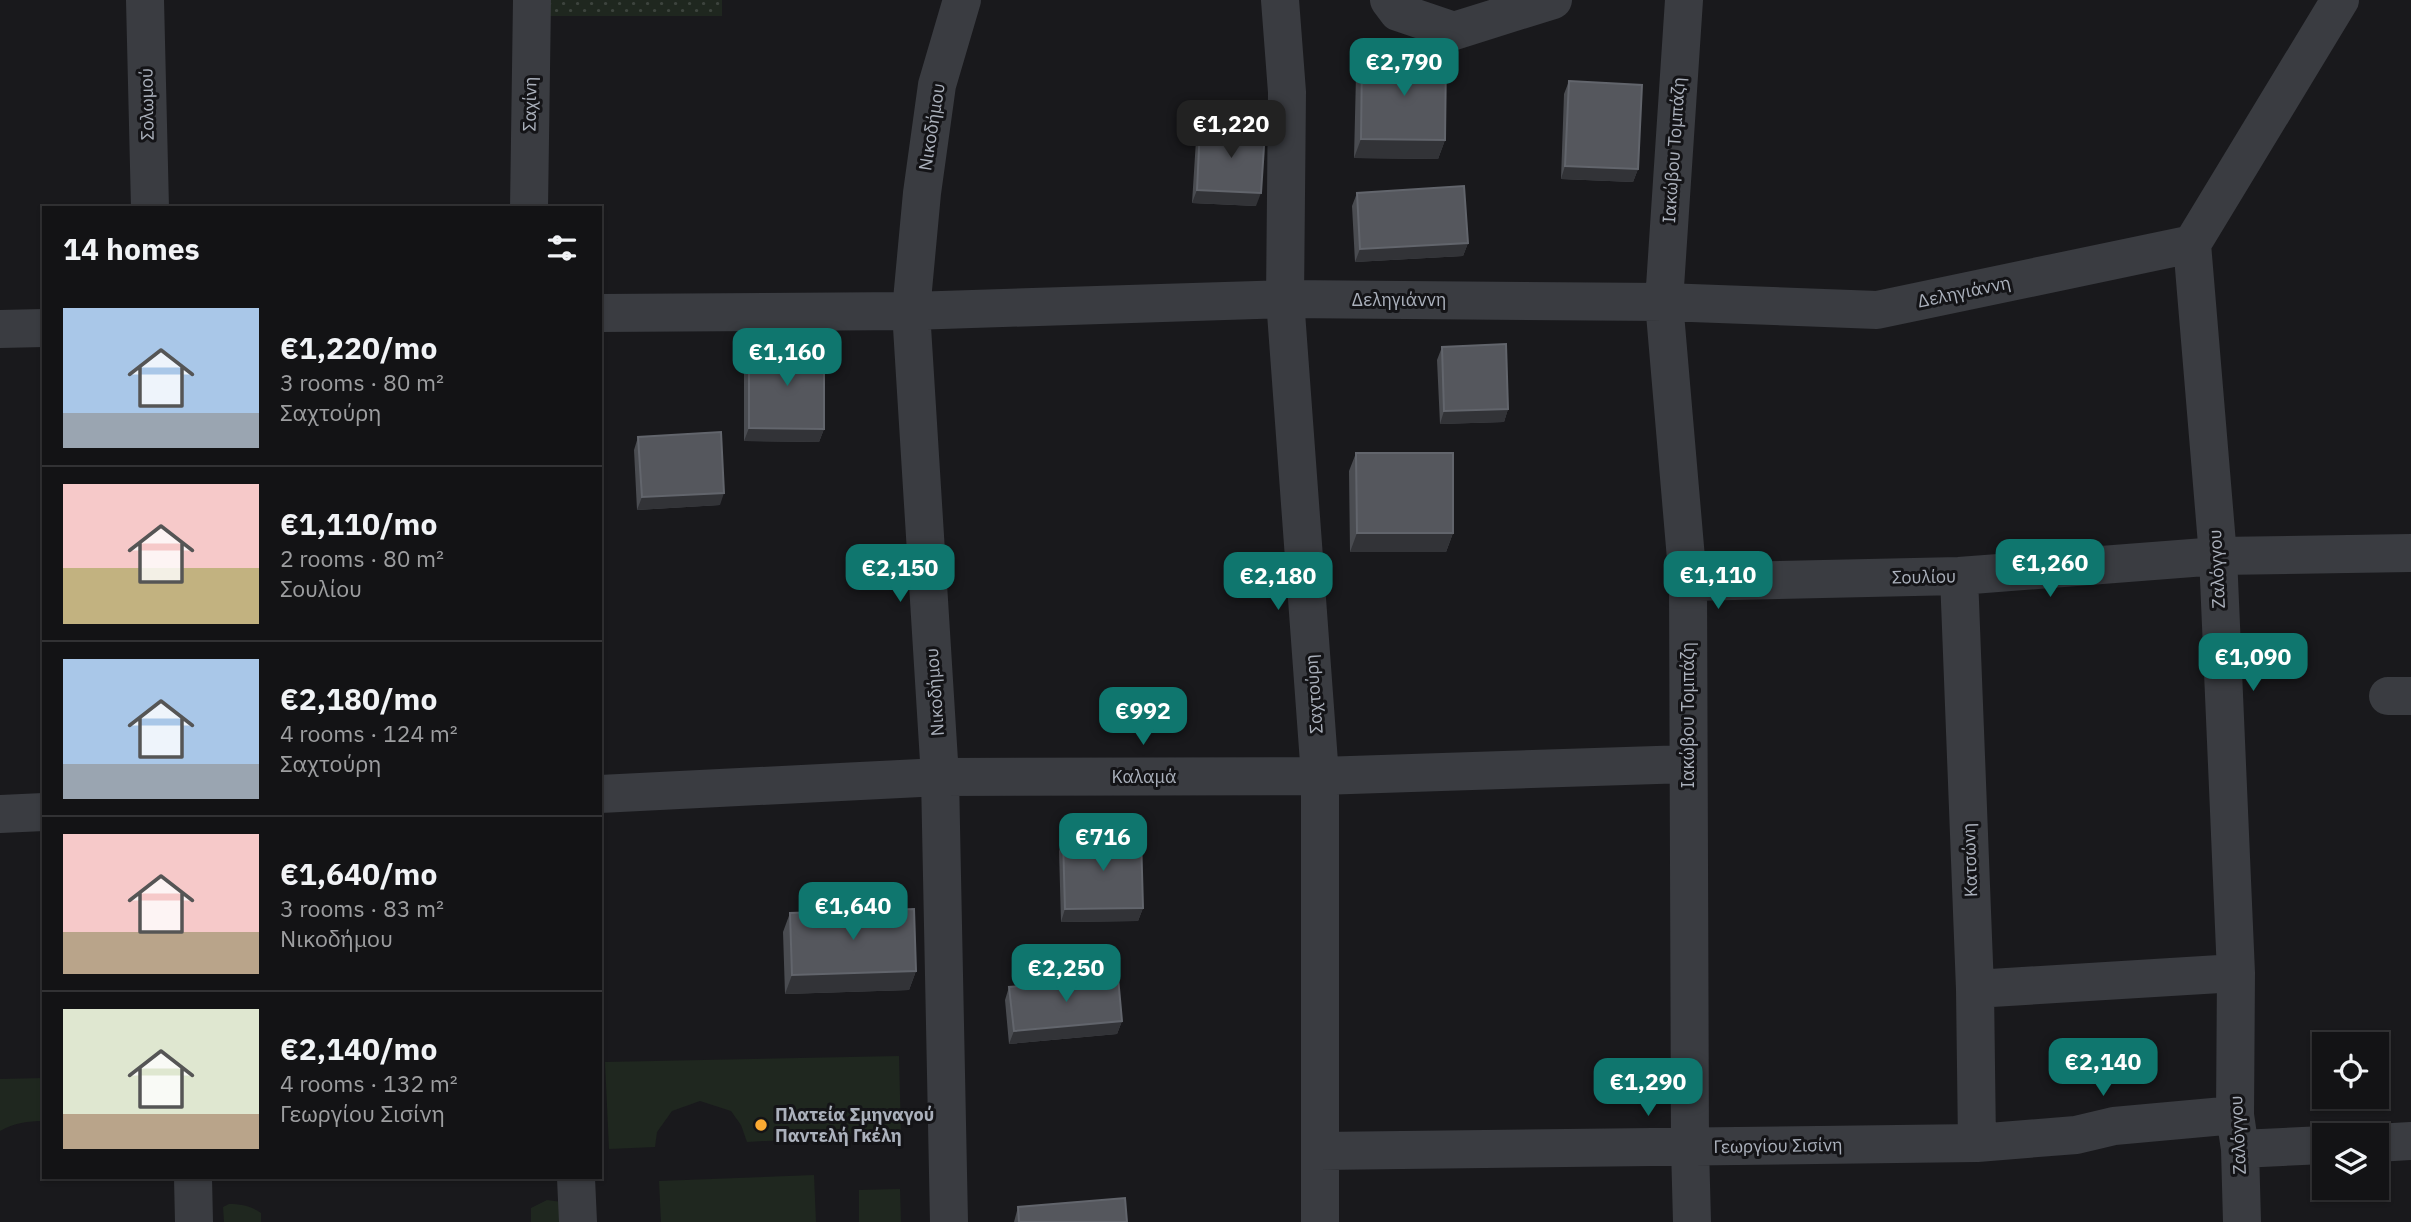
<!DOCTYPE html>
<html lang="en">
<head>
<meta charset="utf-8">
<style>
  :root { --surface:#131315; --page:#1c1c1e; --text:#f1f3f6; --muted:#9d9ea0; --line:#323234; --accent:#0f766e }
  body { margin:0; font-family:"IBM Plex Sans",sans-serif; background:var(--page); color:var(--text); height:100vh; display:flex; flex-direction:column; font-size:26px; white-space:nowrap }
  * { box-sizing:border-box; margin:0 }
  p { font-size:23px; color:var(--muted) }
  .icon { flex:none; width:38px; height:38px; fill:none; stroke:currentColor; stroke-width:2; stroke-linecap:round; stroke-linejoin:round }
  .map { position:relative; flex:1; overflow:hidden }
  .side { position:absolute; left:42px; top:206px; width:560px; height:973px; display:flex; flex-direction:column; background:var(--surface); border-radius:0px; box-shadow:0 2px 5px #0004,0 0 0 2px var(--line) }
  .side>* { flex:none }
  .controls { position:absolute; left:2312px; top:1032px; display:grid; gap:14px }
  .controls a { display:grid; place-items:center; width:77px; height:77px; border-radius:0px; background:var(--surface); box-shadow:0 2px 5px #0004,0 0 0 2px var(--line); font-size:35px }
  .price { position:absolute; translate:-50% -60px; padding:0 16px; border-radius:14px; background:var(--accent); color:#fff; font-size:23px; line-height:46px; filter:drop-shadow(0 2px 4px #0008) }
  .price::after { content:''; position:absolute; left:50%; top:42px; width:21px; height:16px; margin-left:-10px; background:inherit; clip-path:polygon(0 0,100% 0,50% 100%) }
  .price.active { background:#222; color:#fff }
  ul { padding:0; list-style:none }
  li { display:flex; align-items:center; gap:21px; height:175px; padding:0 21px }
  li+li { border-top:2px solid var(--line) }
  li span { display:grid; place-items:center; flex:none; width:196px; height:140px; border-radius:0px; color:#555 }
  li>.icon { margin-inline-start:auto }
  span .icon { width:84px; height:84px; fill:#fffc; stroke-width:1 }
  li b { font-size:30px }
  h2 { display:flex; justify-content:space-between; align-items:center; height:84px; padding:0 21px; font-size:30px }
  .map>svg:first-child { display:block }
  .grass { fill:#1f271f }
  .park { fill:url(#park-dots) }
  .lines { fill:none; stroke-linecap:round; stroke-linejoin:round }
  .minor { stroke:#3a3c41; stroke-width:38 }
  .wall { fill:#4a4c51 }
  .shaded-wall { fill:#323337 }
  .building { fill:#55575d; stroke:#62656c; stroke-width:2 }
  .poi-dot { fill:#fbaa32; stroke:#141417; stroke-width:2.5 }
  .labels { text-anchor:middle; stroke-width:6; stroke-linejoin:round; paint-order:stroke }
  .street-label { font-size:18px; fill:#abb1bc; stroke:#141417 }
  .poi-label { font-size:18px; font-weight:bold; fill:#abb1bc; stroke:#141417; text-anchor:start }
</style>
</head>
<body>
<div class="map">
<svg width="2411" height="1222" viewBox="0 0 2411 1222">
  <defs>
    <pattern id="park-dots" width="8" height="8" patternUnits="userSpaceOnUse" patternTransform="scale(1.75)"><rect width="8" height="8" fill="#1f271f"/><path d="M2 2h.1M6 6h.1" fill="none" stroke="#3d443e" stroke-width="1.8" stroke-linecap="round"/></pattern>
  </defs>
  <rect width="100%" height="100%" fill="#19191c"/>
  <path class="grass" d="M899,1056L901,1134L747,1142L741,1125L731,1111L700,1101L672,1111L657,1132L655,1147L609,1149L605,1062Z
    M44,1078V1121C28,1121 14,1123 0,1131V1079Z
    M814,1175L816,1222H661L659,1181Z
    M900,1189L901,1222H859V1190Z
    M547,1200L562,1202L575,1222H531V1208Z
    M229,1204C241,1204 251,1206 261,1213V1222H224L223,1207Z"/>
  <path class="park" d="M531,0H722V16H531Z"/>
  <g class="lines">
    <path class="minor" d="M145,0L150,208
      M1280,0L1287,92L1285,299L1320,776V1222
      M1389,0L1398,12L1454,31L1553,0
      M1684,0L1664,302L1688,582L1690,1147L1692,1222
      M529,208L532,0
      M600,313L911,311L1285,299L1664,302L1877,310L2192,244
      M0,329L44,328
      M1959,576L1975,989L1977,1143
      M1688,582L1959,576L2218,556L2411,553
      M2388,696H2411
      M600,794L940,777L1320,776L1688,764
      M0,814L44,812
      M1975,989L2236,973
      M2376,1143L2411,1141
      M2240,1149L2324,1145
      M1320,1151L1977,1143L2076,1135L2114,1126L2235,1115
      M193,1178L194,1222
      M576,1178L578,1222
      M949,1222L940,777L911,311L922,193L937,85L962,0
      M2242,1222L2240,1149L2235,1115L2236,973L2218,556L2192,244L2340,0"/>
  </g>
  <path class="wall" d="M1362,56L1445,140L1438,159L1354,158L1356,75Z
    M1569,81L1638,169L1633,182L1561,179L1564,94Z
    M1200,127L1256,206L1192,203L1196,140Z
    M1357,193L1468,243L1463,256L1355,262L1352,206Z
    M1442,347L1508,409L1504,422L1440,424L1437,360Z
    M749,348L824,429L819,442L744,441V360Z
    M638,437L720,505L637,510L634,450Z
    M1356,453L1453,533L1446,552H1350L1349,471Z
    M1063,838L1143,908L1138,921L1061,922L1059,851Z
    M790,913L916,971L909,990L785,994L783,932Z
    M1009,987L1122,1021L1117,1034L1009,1044L1005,1000Z
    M1018,1207L1127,1222H1014Z"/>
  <path class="shaded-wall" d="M1361,139L1445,140L1438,159L1354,158Z
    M1565,166L1638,169L1633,182L1561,179Z
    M1197,190L1261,193L1256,206L1192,203Z
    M1468,243L1463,256L1355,262L1360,249Z
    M1508,409L1504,422L1440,424L1444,411Z
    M749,428L824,429L819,442L744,441Z
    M724,493L720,505L637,510L642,497Z
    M1357,533H1453L1446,552H1350Z
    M1143,908L1138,921L1061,922L1065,909Z
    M916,971L909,990L785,994L792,975Z
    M1122,1021L1117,1034L1009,1044L1014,1031Z"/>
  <path class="building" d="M1362,56L1446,57L1445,140L1361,139Z
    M1569,81L1642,85L1638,169L1565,166Z
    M1200,127L1265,131L1261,193L1197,190Z
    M1464,186L1468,243L1360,249L1357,193Z
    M1506,344L1508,409L1444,411L1442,347Z
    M749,348H824V429L749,428Z
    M721,432L724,493L642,497L638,437Z
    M1356,453H1453V533H1357Z
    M1141,836L1143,908L1065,909L1063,838Z
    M914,909L916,971L792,975L790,913Z
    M1118,977L1122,1021L1014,1031L1009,987Z
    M1125,1198L1127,1222H1019L1018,1207Z"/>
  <circle class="poi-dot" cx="761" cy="1125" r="7"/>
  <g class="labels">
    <g class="street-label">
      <text transform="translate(147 104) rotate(-91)" y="6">Σολωμού</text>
      <text transform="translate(530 104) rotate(-89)" y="6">Σαχίνη</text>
      <text transform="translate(932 127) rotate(-81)" y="6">Νικοδήμου</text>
      <text transform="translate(1674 150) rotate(-86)" y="6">Ιακώβου Τομπάζη</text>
      <text transform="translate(1964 292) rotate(-12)" y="6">Δεληγιάννη</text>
      <text x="1399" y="306">Δεληγιάννη</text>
      <text transform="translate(2217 569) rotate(-93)" y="6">Ζαλόγγου</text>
      <text transform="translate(1924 577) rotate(-1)" y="6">Σουλίου</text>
      <text transform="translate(935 692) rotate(-94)" y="6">Νικοδήμου</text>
      <text transform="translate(1314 694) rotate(-94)" y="6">Σαχτούρη</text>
      <text transform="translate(1688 715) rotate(-90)" y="6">Ιακώβου Τομπάζη</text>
      <text x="1144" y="783">Καλαμά</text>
      <text transform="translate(1970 860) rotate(-92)" y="6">Κατσώνη</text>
      <text transform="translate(2238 1135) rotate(-93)" y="6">Ζαλόγγου</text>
      <text transform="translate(1778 1146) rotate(-1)" y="6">Γεωργίου Σισίνη</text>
    </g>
    <g class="poi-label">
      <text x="775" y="1121">Πλατεία Σμηναγού<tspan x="775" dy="21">Παντελή Γκέλη</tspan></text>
    </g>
  </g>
</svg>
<div class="controls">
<a><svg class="icon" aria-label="locate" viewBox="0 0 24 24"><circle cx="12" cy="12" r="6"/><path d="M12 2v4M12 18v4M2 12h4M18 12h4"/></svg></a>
<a><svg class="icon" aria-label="layers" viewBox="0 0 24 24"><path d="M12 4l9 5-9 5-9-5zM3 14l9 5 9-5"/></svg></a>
</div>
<b class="price" style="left:1404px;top:98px">€2,790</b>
<b class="price active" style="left:1231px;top:160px">€1,220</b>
<b class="price" style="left:787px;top:388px">€1,160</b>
<b class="price" style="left:2050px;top:599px">€1,260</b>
<b class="price" style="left:900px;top:604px">€2,150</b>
<b class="price" style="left:1718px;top:611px">€1,110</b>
<b class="price" style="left:1278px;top:612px">€2,180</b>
<b class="price" style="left:2253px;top:693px">€1,090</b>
<b class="price" style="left:1143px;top:747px">€992</b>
<b class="price" style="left:1103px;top:873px">€716</b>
<b class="price" style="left:853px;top:942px">€1,640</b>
<b class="price" style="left:1066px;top:1004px">€2,250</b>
<b class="price" style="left:2103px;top:1098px">€2,140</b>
<b class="price" style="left:1648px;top:1118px">€1,290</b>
<section class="side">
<h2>14 homes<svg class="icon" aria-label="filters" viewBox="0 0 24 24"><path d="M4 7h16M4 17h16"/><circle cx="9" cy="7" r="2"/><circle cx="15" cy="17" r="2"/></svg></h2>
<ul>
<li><span style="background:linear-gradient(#a9c7e8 75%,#9aa5b1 0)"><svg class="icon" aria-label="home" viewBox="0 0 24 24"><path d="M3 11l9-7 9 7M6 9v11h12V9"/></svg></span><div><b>€1,220/mo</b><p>3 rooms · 80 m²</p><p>Σαχτούρη</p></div></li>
<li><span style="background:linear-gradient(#f6c9c9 60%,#c2b280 0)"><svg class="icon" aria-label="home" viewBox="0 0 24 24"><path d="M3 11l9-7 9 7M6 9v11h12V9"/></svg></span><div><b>€1,110/mo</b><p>2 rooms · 80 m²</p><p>Σουλίου</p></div></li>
<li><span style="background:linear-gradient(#a9c7e8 75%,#9aa5b1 0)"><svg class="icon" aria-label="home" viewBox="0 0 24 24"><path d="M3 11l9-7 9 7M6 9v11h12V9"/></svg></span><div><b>€2,180/mo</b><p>4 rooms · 124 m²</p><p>Σαχτούρη</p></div></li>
<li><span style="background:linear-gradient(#f6c9c9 70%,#b9a48a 0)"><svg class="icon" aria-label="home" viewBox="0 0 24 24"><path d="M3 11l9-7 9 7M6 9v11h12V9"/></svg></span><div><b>€1,640/mo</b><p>3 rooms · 83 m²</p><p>Νικοδήμου</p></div></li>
<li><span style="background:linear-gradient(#dfe7d0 75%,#b9a48a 0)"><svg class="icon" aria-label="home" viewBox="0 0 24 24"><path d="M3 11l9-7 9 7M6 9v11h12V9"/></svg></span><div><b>€2,140/mo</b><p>4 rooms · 132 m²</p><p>Γεωργίου Σισίνη</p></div></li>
</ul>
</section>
</div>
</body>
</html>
